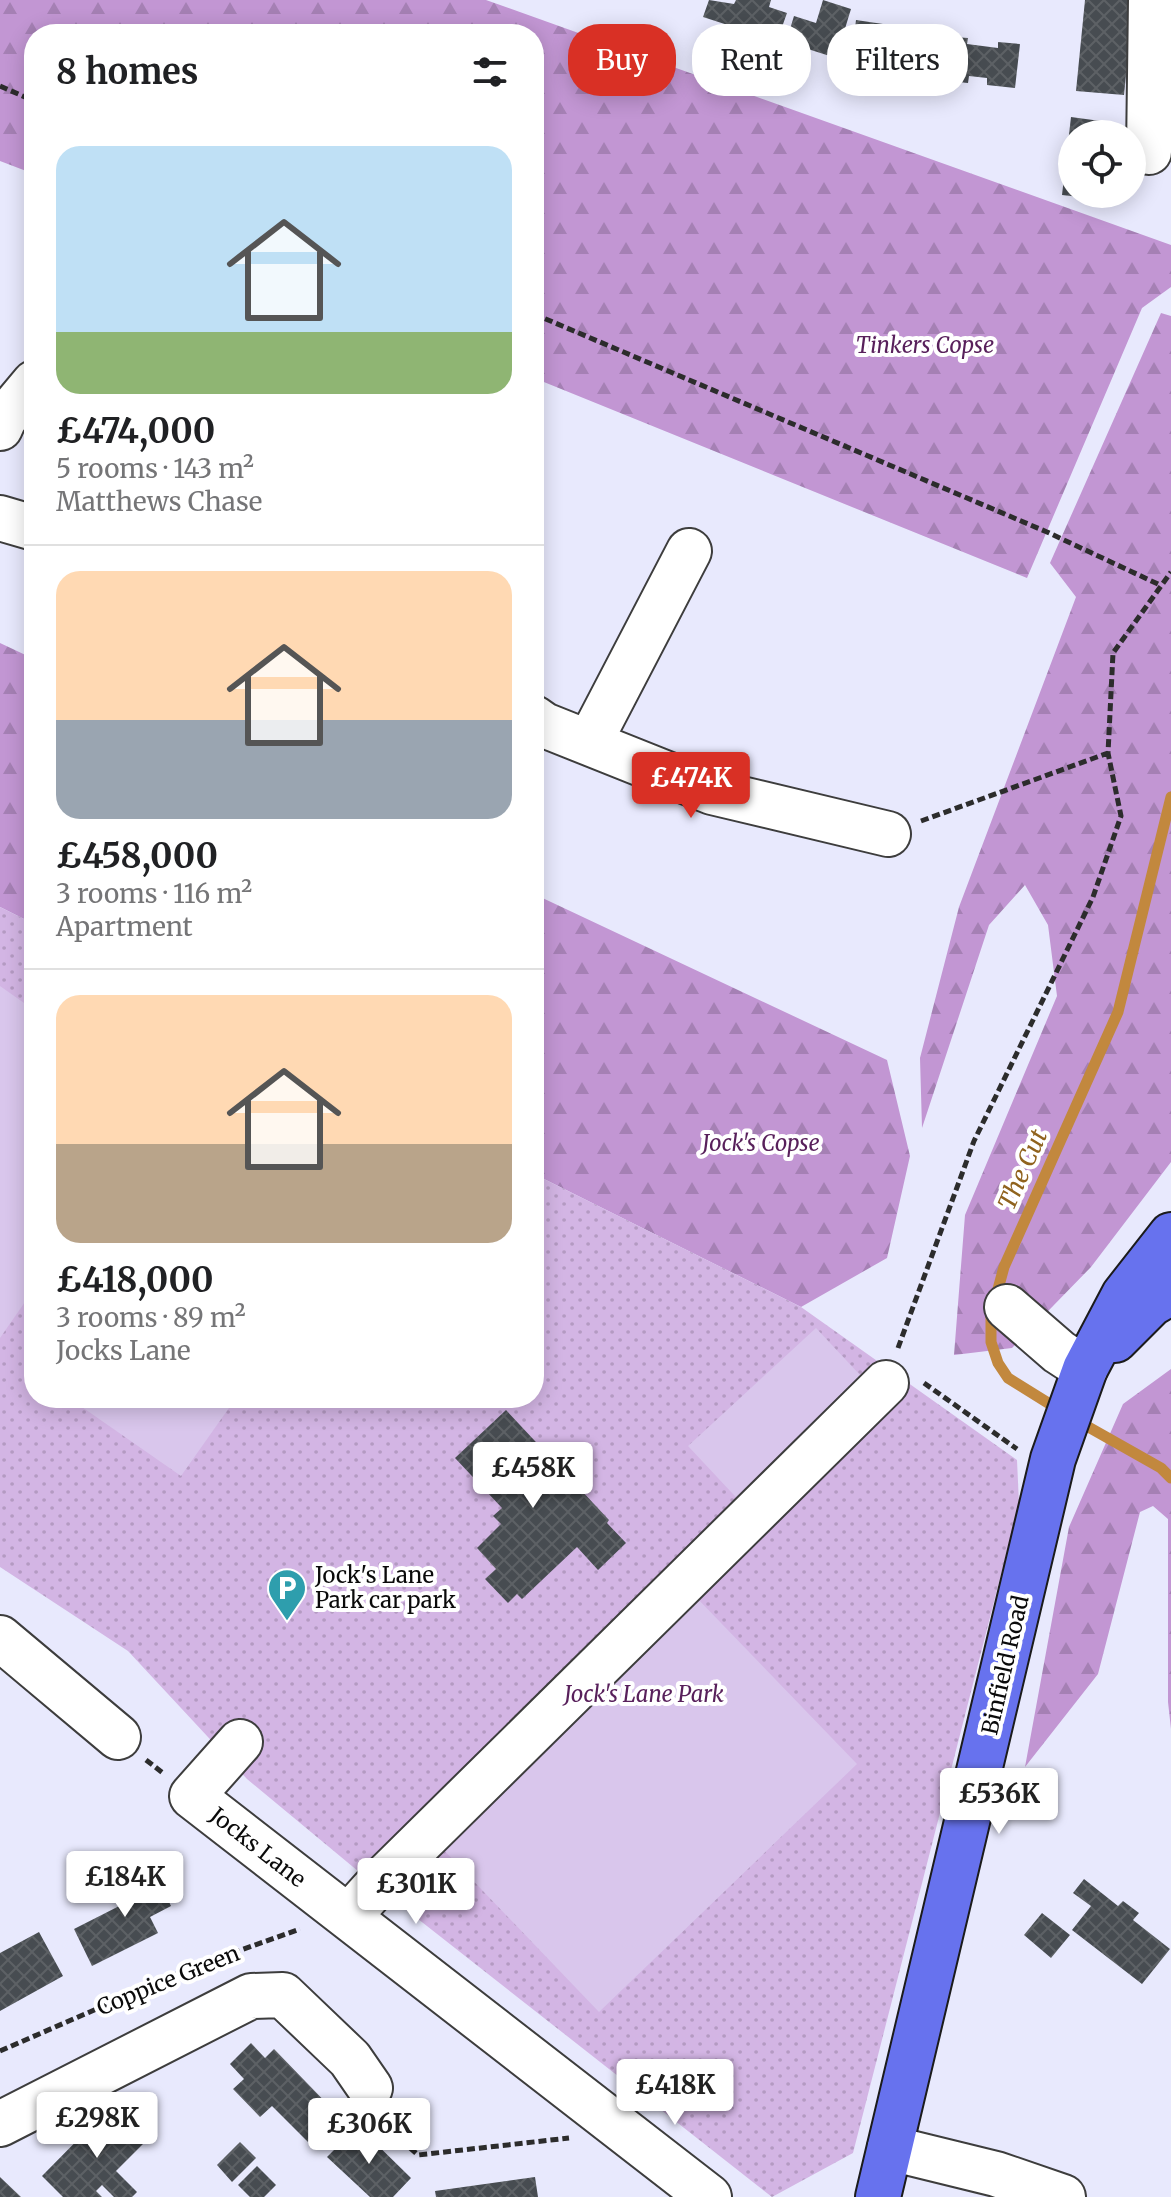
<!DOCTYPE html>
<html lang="en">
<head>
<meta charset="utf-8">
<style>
  :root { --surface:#fff; --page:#f6f6f6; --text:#202124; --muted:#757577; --line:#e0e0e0; --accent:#d93025 }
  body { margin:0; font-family:Merriweather,serif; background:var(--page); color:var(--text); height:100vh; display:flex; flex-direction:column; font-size:30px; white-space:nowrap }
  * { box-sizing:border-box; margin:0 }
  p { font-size:26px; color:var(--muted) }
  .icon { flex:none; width:44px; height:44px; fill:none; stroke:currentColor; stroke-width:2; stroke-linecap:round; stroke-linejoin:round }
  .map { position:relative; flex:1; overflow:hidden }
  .drawer { position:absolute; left:24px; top:24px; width:520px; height:1384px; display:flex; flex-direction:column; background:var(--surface); border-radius:32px; box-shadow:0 4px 20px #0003 }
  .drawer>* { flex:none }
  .top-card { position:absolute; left:568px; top:24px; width:482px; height:72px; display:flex; gap:16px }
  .buttons { position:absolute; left:1058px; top:120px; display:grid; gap:16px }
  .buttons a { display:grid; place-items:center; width:88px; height:88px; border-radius:50%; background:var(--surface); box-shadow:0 4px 20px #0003; font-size:40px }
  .price { position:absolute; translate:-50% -68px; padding:0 18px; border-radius:8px; background:#fff; color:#222; font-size:26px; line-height:52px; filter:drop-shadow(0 2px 4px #0008) }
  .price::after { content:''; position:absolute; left:50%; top:48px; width:24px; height:18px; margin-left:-12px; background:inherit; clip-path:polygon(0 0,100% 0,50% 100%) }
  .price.current { background:var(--accent); color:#fff }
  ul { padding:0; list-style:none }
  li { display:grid; align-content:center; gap:16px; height:424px; padding:0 32px }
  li+li { border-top:2px solid var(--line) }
  li span { display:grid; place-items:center; height:248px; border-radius:24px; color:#555 }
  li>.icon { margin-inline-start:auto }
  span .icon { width:144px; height:144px; fill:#fffc; stroke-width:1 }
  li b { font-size:34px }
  h2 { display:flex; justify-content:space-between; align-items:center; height:96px; padding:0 32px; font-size:34px }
  .chip { padding:0 28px; border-radius:32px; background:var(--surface); box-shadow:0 4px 20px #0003; font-size:28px; line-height:72px }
  .chip.current { background:var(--accent); color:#fff }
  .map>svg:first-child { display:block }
  .forest { fill:url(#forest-firs) }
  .park { fill:url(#park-dots) }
  .pitch { fill:#d9c6ec }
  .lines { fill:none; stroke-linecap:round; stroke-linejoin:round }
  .stream { stroke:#c2883e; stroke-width:11 }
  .building { fill:url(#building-cross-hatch) }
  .minor-casing { stroke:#3d3d3d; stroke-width:48 }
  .major-casing { stroke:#1b1b1b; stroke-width:48 }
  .path { stroke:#2c2c2c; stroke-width:5; stroke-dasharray:8 4; stroke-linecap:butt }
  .minor { stroke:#fff; stroke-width:44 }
  .major { stroke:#6772ee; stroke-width:44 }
  .labels { text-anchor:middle; stroke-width:8; stroke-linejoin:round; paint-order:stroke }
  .park-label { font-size:22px; font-style:italic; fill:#58205b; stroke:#fff }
  .poi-label { font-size:22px; fill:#0a0a0a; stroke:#fff; text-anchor:start }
  .street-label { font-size:22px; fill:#0a0a0a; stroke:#fff }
  .water-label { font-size:24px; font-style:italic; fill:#90631e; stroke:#fff }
</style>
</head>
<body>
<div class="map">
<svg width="1171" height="2197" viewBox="0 0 1171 2197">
  <defs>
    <pattern id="forest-firs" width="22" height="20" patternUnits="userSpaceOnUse" patternTransform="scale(2)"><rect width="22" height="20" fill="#c296d3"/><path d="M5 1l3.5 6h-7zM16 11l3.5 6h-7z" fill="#a580b4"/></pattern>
    <pattern id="park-dots" width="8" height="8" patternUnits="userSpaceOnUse" patternTransform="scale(2)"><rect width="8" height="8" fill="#d3b5e4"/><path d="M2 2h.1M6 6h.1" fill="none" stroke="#b49ac2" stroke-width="1.8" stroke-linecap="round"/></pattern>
    <pattern id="building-cross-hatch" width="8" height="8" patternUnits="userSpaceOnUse" patternTransform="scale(2)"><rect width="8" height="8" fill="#474c51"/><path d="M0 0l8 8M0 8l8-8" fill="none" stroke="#5d6165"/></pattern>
  </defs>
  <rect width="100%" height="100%" fill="#e8e9fd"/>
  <path class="forest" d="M0,0H486L1171,245V287L1142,308L1027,578L534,378V34H34V174L0,161Z
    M1161,313L1171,316V1162L1091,1267L1012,1348L954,1355L965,1215L1057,996L1048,925L1025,885L989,925L922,1128L920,1058L959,907L1076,597L1050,563Z
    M0,643L34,659V924L0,907Z
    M534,894L887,1060L910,1156L887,1258L801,1307L534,1174Z
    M1171,1369V1729L1168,1702V1519L1153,1506L1140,1512L1098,1674L1025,1767L1069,1527L1123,1404Z"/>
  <path class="park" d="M0,907L34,924V1398H534V1174L801,1307L1017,1460L1019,1504L853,2153L772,2197L376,1886L247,1779L128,1651L0,1567Z"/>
  <path class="pitch" d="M0,986L34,1010V1289L0,1338Z
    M816,1328L875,1391L747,1509L688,1446Z
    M69,1398H236L181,1476Z
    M694,1595L857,1764L599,2012L437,1843Z"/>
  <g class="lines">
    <path class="stream" d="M1061,1411L1008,1378L998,1363L991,1342V1315L1004,1267L1118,1012L1171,797
      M1076,1420L1161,1468L1171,1478"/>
  </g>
  <path class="building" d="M709,0L734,4L736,0H771L769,7L787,13L777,41L703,17Z
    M823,0L851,9L836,58L786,42L794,16L816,23Z
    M1085,0H1130L1129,14H1132L1124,95L1076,91Z
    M856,20L883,24L882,29L931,33L928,69L878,61L877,70L850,66Z
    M941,36L968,38L967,44L998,48V42L1020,44L1015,88L987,85V78L969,76L968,83L936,80Z
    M1071,117L1115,123L1113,134H1072V196L1107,194L1106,200L1062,195Z
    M506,1410L609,1520L607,1523L626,1543L598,1570L577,1547L522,1599L517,1594L508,1603L485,1579L496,1569L477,1548L501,1524L493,1516L502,1508L455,1458Z
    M150,1863L171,1906L150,1917L158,1933L92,1966L74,1929L135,1898L124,1876Z
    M1084,1879L1118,1906L1123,1901L1139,1913L1133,1920L1170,1949L1142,1984L1072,1930L1091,1906L1073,1893Z
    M1042,1913L1070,1935L1051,1958L1024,1935Z
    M39,1932L63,1976L0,2011V1953Z
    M251,2043L265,2058L274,2049L337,2114L308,2142L272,2106L260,2117L233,2089L244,2079L230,2064Z
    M110,2107L145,2142L116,2171L137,2192L132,2197H114L102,2185L96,2191L102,2197H63L42,2176Z
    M358,2126L411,2178L393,2197H370L327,2157Z
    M240,2142L256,2158L232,2182L217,2165Z
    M257,2166L276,2185L264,2197H250L238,2185Z
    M0,2177L21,2197H0Z
    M535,2177L538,2197H436L435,2191Z"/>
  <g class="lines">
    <g class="minor-casing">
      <path id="minor" d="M1149,152L1151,0
        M0,428L4,419L34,383
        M0,518L34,528
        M534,718L544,725L712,792L888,834
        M589,743L689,551
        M1007,1307L1059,1352L1085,1369
        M0,1638L118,1737
        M240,1742L192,1796L709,2197
        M348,1917L376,1886L886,1383
        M0,2124L251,1996L283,1995L350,2059L370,2088
        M890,2148L996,2174L1063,2197"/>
    </g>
    <g class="major-casing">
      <path id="major" d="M1115,1340L1151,1304L1171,1292
        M878,2197L1053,1459L1085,1369L1124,1295L1171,1235"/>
    </g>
    <path class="path" d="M0,86L34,101
      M534,314L1047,532L1160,585
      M921,821L1108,753
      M898,1348L974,1141L1093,897L1121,816L1108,753L1113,653L1171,572
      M924,1383L1017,1449
      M146,1760L163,1773
      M0,2051L193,1967L300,1929
      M383,2124L418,2155L569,2138"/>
    <use href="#minor" class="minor"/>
    <use href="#major" class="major"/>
  </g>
  <defs>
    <g id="parking-pin" transform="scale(2)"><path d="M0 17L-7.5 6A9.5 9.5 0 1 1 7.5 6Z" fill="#2e9ead" stroke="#fff"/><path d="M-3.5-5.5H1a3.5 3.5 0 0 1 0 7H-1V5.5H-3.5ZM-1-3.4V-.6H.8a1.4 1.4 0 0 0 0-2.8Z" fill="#fff"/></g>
  </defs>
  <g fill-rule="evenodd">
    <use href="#parking-pin" x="287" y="1588"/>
  </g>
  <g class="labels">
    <g class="park-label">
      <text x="925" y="353">Tinkers Copse</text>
      <text x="761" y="1151">Jock's Copse</text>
      <text x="644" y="1702">Jock's Lane Park</text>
    </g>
    <g class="poi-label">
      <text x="315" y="1583">Jock's Lane<tspan x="315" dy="25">Park car park</tspan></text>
    </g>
    <g class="street-label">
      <text transform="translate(1005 1665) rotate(-77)" y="8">Binfield Road</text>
      <text transform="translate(258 1847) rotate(38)" y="8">Jocks Lane</text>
      <text transform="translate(168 1980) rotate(-22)" y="8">Coppice Green</text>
    </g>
    <g class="water-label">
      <text transform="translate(1023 1170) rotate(-66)" y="8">The Cut</text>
    </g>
  </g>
</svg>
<div class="buttons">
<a><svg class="icon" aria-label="locate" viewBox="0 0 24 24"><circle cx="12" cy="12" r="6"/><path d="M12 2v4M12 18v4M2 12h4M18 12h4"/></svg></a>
</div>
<b class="price current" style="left:691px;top:820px">£474K</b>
<b class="price" style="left:533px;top:1510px">£458K</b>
<b class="price" style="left:999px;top:1836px">£536K</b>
<b class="price" style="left:125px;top:1919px">£184K</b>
<b class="price" style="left:416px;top:1926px">£301K</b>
<b class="price" style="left:675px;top:2127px">£418K</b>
<b class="price" style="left:97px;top:2160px">£298K</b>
<b class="price" style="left:369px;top:2166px">£306K</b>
<div class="top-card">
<a class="chip current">Buy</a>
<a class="chip">Rent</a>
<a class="chip">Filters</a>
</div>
<section class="drawer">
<h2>8 homes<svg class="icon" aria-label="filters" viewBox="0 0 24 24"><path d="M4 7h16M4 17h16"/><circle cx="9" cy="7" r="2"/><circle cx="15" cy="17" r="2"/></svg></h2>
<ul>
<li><span style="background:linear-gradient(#bfe0f5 75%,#8fb573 0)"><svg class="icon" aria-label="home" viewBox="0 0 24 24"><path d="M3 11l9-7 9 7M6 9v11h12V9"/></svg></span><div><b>£474,000</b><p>5 rooms · 143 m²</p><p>Matthews Chase</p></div></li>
<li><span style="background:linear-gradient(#ffd9b3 60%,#9aa5b1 0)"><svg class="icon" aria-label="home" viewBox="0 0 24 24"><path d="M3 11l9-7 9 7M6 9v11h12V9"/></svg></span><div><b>£458,000</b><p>3 rooms · 116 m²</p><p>Apartment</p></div></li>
<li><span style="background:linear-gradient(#ffd9b3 60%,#b9a48a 0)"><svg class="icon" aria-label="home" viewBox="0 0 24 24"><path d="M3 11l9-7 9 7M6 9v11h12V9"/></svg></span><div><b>£418,000</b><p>3 rooms · 89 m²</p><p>Jocks Lane</p></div></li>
</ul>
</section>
</div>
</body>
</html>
